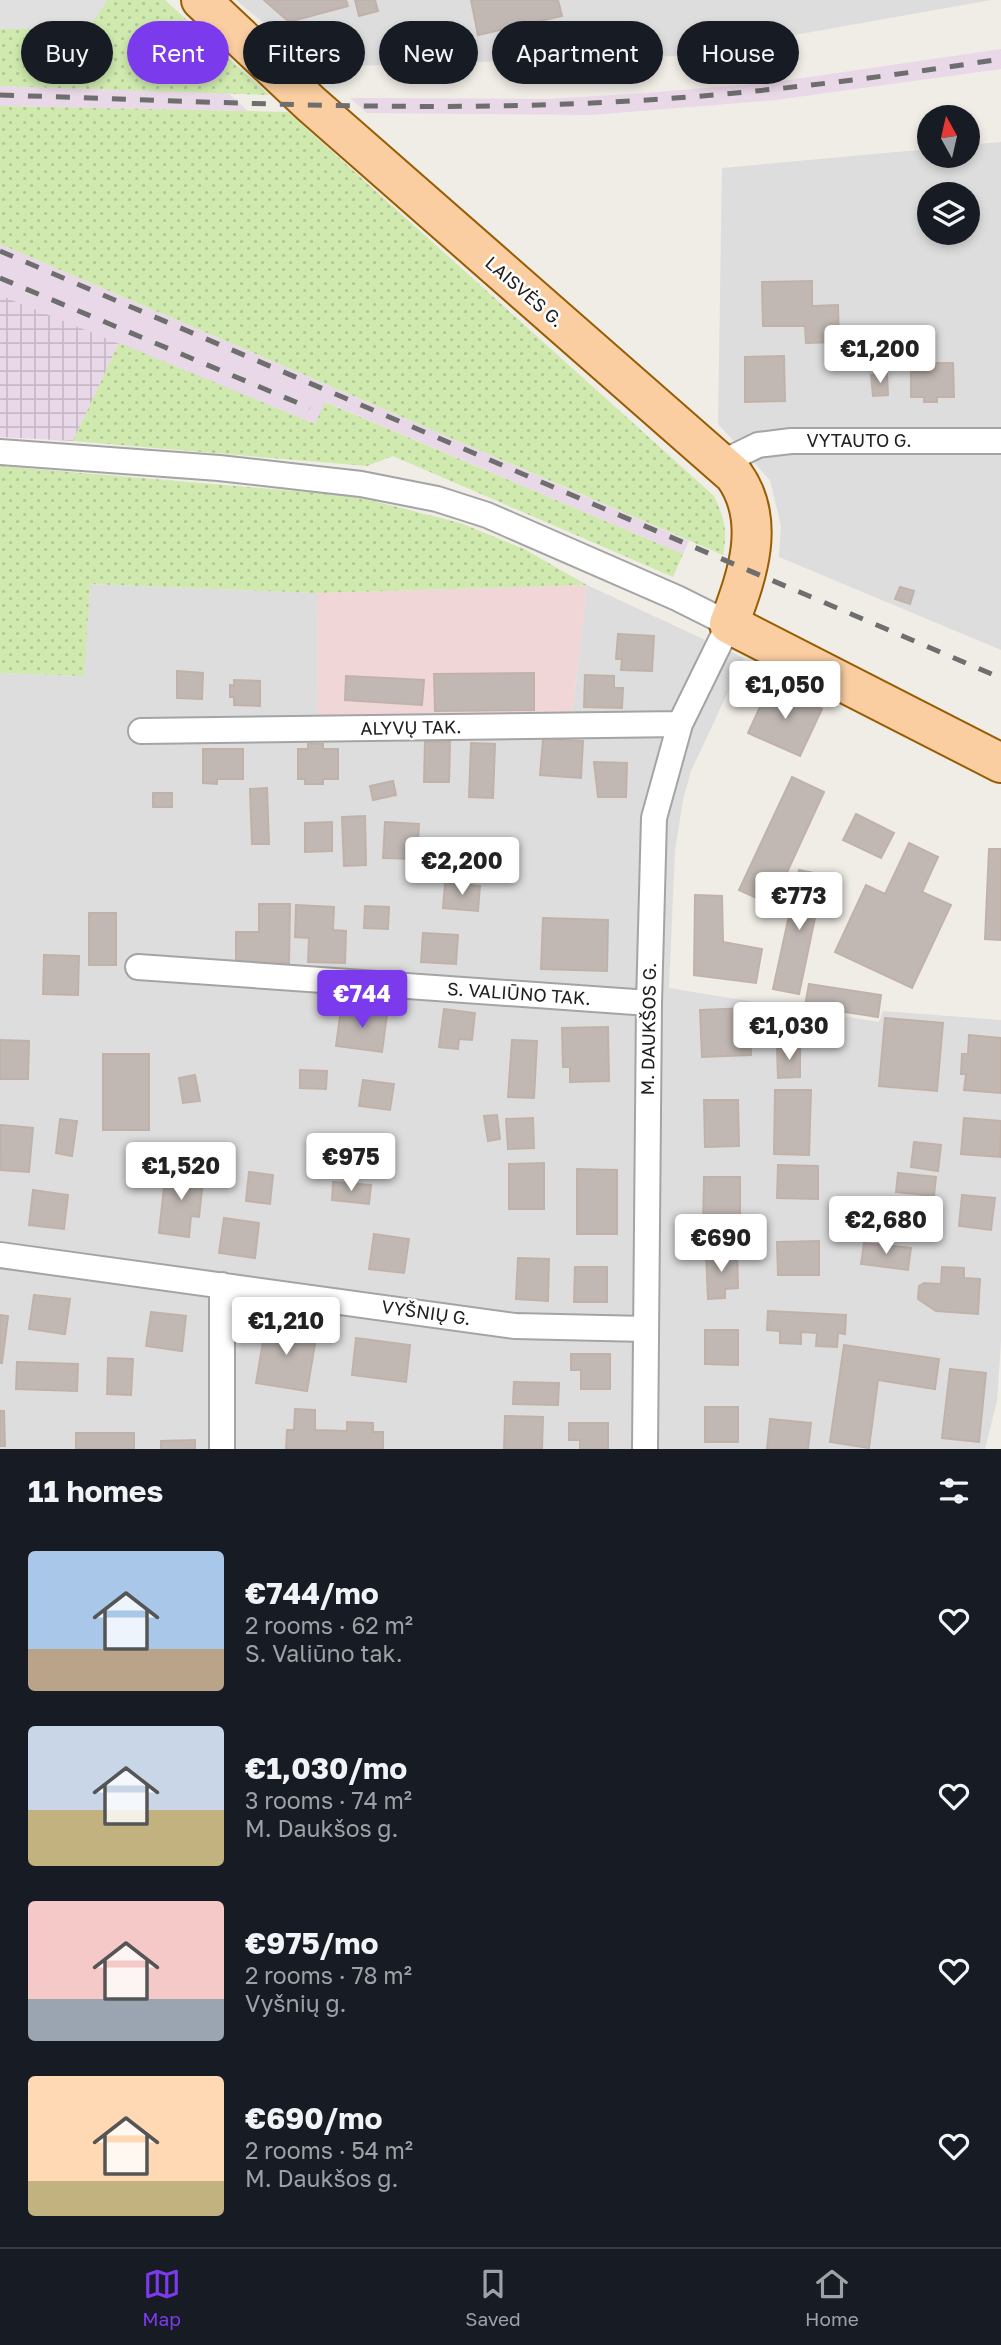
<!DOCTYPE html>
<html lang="en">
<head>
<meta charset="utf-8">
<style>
  :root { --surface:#171b24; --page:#20242c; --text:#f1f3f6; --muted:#9ea1a6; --line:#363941; --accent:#7c3aed }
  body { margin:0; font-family:"Golos Text",sans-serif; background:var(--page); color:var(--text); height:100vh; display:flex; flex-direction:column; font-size:26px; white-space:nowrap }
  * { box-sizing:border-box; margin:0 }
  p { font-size:23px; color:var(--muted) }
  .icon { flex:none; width:38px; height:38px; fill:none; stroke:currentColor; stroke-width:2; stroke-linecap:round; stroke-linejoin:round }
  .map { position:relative; height:1449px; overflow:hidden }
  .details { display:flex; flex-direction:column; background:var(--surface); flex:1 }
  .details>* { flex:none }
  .guide { position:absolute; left:21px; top:21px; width:959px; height:63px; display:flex; gap:14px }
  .needle { width:46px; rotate:352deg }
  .controls { position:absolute; left:917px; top:105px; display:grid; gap:14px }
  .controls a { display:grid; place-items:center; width:63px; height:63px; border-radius:50%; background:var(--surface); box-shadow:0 4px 10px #0003; font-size:35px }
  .price { position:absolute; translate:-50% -60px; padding:0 16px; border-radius:7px; background:#fff; color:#222; font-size:23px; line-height:46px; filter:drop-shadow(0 2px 4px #0008) }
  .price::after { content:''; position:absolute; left:50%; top:42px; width:21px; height:16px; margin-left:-10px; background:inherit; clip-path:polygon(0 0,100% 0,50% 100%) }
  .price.selected { background:var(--accent); color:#fff }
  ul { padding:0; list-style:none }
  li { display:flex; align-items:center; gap:21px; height:175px; padding:0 28px }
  li span { display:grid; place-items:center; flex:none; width:196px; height:140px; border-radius:7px; color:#555 }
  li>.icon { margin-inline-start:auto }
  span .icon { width:84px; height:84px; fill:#fffc; stroke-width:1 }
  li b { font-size:30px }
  h2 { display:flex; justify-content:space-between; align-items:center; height:84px; padding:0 28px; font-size:30px }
  .pill { padding:0 24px; border-radius:32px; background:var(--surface); box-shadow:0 4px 10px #0003; font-size:24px; line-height:63px }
  .pill.selected { background:var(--accent); color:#fff }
  .dock { display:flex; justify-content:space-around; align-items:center; height:98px; border-top:2px solid var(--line); background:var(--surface); font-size:19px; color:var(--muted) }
  .dock a { display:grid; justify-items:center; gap:4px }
  .dock .selected { color:var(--accent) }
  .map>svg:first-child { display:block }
  .residential { fill:#dedddd; fill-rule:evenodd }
  .commercial { fill:#f0d6d7 }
  .industrial { fill:url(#industrial-grid) }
  .railway { fill:#e9d8e7 }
  .grass { fill:url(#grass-dots) }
  .parking { fill:#e0e0e0 }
  .building { fill:#c1b8b3; stroke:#c1b2a9; stroke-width:2 }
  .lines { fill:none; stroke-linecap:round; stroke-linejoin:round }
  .street-casing { stroke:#a4a4a4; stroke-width:28 }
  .primary-casing { stroke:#985d03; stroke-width:42 }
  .street { stroke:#fff; stroke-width:24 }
  .primary { stroke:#facea1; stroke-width:38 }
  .rail { stroke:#6e6e6e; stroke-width:5; stroke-dasharray:14 14; stroke-linecap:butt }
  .labels { text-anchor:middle; stroke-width:5; stroke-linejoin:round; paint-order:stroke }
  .street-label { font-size:18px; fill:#202020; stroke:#fff }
</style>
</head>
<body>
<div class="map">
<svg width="1001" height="1449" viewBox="0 0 1001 1449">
  <defs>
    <pattern id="industrial-grid" width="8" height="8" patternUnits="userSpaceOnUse" patternTransform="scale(1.75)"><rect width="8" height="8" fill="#e9d8e7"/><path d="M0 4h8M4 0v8" fill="none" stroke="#c8b9c6"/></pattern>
    <pattern id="grass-dots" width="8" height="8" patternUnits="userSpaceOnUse" patternTransform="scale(1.75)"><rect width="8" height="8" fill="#cfe9ae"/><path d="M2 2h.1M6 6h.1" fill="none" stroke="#b1c895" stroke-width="1.8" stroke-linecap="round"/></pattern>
  </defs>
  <rect width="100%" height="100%" fill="#f0ece6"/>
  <path class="residential" d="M236,0H991L677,56L316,67Z
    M1001,142V650L779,557L781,526L770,480L718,424L722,168L929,149V156H968V145ZM929,194H968V233H929Z
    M90,584L317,593L318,718L572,717L587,585L744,658L691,771L683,800L675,850L669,988L879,1022L883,1011L1001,1020V1341L997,1401L985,1449H0V673L83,676Z"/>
  <path class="commercial" d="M587,585L572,717L318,719L317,593Z"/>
  <path class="industrial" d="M0,295L119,343L73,441L0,437Z"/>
  <path class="railway" d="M1001,49V69L775,100L591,115L367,113L350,98L547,99L646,93L776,82Z
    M0,86L228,93L248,111L0,106Z
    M0,244L689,541L683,554L326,402L315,424L0,295Z"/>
  <path class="grass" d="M105,0H165L269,95L0,86V29H87Z
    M0,106L288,112L714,496C724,517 728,531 723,555L0,244Z
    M119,343L315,424L325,402L683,554L673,577L393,456L367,466L73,441Z
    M0,466L354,496L460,523L524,549L587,585L317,593L90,584L84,676L0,673Z"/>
  <path class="parking" d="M0,0H105L107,2L87,29H0Z"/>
  <path class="building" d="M264,0H346L348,6L289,22Z
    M355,0H375L378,11L359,16Z
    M471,0H558L562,16L478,35Z
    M812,281V306L838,305L839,342L806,343L805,326H763L762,282Z
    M784,356L785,401L745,402V357Z
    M931,363H953L954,397H937V402H924V397H911V372H931Z
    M887,374L888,395L873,396L871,375Z
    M900,587L914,591L910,604L895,599Z
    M618,634L654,636L652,671L621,670L622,659H616Z
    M177,671L203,673L202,699L177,698Z
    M534,673V710L435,711L434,674Z
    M585,675L614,676V688H623L622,708L584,707Z
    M346,676L424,680L422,705L345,700Z
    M234,680L260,681V706L234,705V697H230V685L234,686Z
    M770,685L822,709L800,756L748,733Z
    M543,739L583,741L581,778L540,775Z
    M425,742H450L449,782H424Z
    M471,743L495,744L493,798L469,797Z
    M308,744H323V749H338V779H323V784H305V779H298V749H308Z
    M203,749H243V779H217V784L203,783Z
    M594,762L627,763L626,797H598Z
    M792,777L824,792L772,905L739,890Z
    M393,781L396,795L373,800L370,786Z
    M267,788L269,844H252L250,789Z
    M153,793H172V807H153Z
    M856,814L894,833L881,858L843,840Z
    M365,816L366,865L344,866L342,817Z
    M332,822V851L305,852V823Z
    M385,822L419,824L417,859L383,858Z
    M909,843L938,857L922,892L951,905L912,988L835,952L866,885L885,894Z
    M989,849H1001V940L985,939Z
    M799,870L824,875L799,994L773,989Z
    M445,883L480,886L478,911L443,908Z
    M695,895L722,896L723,942L762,949L756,983L694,975Z
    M259,904H290L289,963L236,962V932H259Z
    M296,905L334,907L333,930L346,931L345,963L308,962L309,938L295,937Z
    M365,906L389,907L388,929L364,928Z
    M89,913H116V965H89Z
    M543,918L608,920L607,971L541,969Z
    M423,933L458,935L456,964L421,962Z
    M44,955L79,956L78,995L43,994Z
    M809,984L881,995L878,1017L805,1006Z
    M749,1008L751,1055L702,1057L700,1010Z
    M341,1009L387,1015L382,1052L336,1046Z
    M444,1009L475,1013L472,1040L459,1039L458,1049L439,1047Z
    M885,1018L943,1023L937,1091L879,1086Z
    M608,1027L609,1081L570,1082V1067H563L562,1028Z
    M969,1035L1001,1038V1093L964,1090L966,1074H961L962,1054H968Z
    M0,1040L29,1041L28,1079H0Z
    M512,1040L537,1041L534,1098L508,1097Z
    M800,1047V1077L778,1078L777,1048Z
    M103,1054H149V1130H103Z
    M300,1070L327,1071L326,1089L300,1088Z
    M195,1075L200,1101L183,1103L179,1078Z
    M363,1080L394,1084L390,1110L359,1106Z
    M775,1090H811L809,1155L774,1154Z
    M704,1100H738L739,1146L705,1147Z
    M497,1115L500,1139L488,1141L484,1116Z
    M533,1118L534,1148L508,1149L506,1119Z
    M964,1118L1001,1121L1000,1157L961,1154Z
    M60,1119L77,1121L72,1156L56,1153Z
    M1,1125L33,1128L29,1172L0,1170Z
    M914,1142L941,1145L938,1171L911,1167Z
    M544,1163V1209H509V1164Z
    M778,1165L818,1166V1199L777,1198Z
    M166,1169L204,1173L199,1217L191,1216L189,1237L159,1233Z
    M577,1169L617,1170V1234H577Z
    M249,1172L273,1175L270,1204L246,1201Z
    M898,1173L936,1177L934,1196L896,1192Z
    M704,1177H740V1224H703Z
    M333,1182L371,1185L369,1204L332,1200Z
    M33,1190L68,1195L64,1229L29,1225Z
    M962,1195L995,1198L991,1230L959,1226Z
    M224,1218L259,1223L255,1258L219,1253Z
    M374,1234L409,1239L404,1273L369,1269Z
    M819,1241V1275H778L777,1242Z
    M864,1243L911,1248L908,1270L861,1264Z
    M737,1252L738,1288L725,1289V1298L708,1299L706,1253Z
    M518,1258L549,1259L548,1301L516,1299Z
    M575,1267H607V1302H574Z
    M942,1267L964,1268V1278L980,1279L978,1314L936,1311L918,1299L919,1286L924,1283L941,1284Z
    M34,1295L70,1299L65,1334L29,1329Z
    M768,1311L846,1315L845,1334L838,1333L837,1347L816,1346L817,1333L801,1332V1344L780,1343V1331L767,1330Z
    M151,1312L186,1316L182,1351L146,1346Z
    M0,1315L8,1316L2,1363H0Z
    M266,1324L317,1332L307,1391L256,1383Z
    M705,1330H738V1365L705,1364Z
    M356,1338L410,1345L406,1382L352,1375Z
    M844,1345L939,1359L935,1389L878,1380L869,1448L830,1442Z
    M571,1354H610V1389H581V1370H571Z
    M108,1358L133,1359L131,1395L107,1394Z
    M17,1362L78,1364L77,1391L16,1389Z
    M950,1369L986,1373L979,1442L942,1438Z
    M514,1382L559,1383L558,1405L513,1404Z
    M705,1407H738V1442H705Z
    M295,1409L315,1410V1430L347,1431V1422L373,1423V1432H383V1449H286L287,1430H294Z
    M0,1411H4L5,1446H0Z
    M505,1416L543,1417L542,1449H504Z
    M770,1419L811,1423L808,1449H767Z
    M569,1423H608V1449H580V1440H569Z
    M76,1433H134V1449H76Z
    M195,1440V1449H161V1441Z"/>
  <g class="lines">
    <g class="street-casing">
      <path id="street" d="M0,452L219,468L361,484L437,499L487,515L677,598L729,624L680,724L654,818L649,1003L645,1449
        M721,463L758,445L791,441H1001
        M141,731L680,724
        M138,967L649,1003
        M0,1255L515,1326L646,1329
        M222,1285V1449"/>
    </g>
    <g class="primary-casing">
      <path id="primary" d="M201,0L311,104L734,475C767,521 747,576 729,624L1001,763"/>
    </g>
    <use href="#street" class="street"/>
    <use href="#primary" class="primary"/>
    <path class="rail" d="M0,95C197,101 395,112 592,103C729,97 865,80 1001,59
      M0,251L1001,678
      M0,278L310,408"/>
  </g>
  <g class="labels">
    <g class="street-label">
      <text transform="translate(524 292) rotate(41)" y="6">LAISVĖS G.</text>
      <text x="859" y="447">VYTAUTO G.</text>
      <text transform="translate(411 728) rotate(-1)" y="6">ALYVŲ TAK.</text>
      <text transform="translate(519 994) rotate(4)" y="6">S. VALIŪNO TAK.</text>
      <text transform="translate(649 1029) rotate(-89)" y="6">M. DAUKŠOS G.</text>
      <text transform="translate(426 1313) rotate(8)" y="6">VYŠNIŲ G.</text>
    </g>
  </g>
</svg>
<div class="controls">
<a><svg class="needle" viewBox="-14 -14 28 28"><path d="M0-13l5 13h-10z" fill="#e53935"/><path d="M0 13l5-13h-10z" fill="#9ea1a6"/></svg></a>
<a><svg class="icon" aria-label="layers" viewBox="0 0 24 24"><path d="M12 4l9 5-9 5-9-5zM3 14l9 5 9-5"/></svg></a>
</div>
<b class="price" style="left:880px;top:385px">€1,200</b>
<b class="price" style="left:785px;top:721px">€1,050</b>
<b class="price" style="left:462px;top:897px">€2,200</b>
<b class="price" style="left:799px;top:932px">€773</b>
<b class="price selected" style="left:362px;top:1030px">€744</b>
<b class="price" style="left:789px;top:1062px">€1,030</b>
<b class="price" style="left:351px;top:1193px">€975</b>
<b class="price" style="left:181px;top:1202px">€1,520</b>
<b class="price" style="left:886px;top:1256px">€2,680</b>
<b class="price" style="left:721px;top:1274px">€690</b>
<b class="price" style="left:286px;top:1357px">€1,210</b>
<div class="guide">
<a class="pill">Buy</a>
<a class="pill selected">Rent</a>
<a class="pill">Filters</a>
<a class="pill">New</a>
<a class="pill">Apartment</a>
<a class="pill">House</a>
</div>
</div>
<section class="details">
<h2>11 homes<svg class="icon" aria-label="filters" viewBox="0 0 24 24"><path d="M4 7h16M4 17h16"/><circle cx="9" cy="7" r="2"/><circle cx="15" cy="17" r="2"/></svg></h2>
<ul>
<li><span style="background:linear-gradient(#a9c7e8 70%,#b9a48a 0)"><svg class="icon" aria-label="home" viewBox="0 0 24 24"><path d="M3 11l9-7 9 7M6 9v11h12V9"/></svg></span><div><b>€744/mo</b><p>2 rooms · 62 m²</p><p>S. Valiūno tak.</p></div><svg class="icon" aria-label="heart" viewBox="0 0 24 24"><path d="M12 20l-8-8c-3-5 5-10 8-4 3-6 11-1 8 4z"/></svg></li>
<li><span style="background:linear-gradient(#c9d6e8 60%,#c2b280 0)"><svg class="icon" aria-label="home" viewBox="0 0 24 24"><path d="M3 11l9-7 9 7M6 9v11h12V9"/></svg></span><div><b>€1,030/mo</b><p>3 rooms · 74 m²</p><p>M. Daukšos g.</p></div><svg class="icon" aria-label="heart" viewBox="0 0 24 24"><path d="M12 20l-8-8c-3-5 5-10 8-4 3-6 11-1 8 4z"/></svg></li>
<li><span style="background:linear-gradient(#f6c9c9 70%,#9aa5b1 0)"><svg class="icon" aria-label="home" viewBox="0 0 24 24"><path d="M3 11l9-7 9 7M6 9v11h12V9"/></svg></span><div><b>€975/mo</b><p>2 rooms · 78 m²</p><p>Vyšnių g.</p></div><svg class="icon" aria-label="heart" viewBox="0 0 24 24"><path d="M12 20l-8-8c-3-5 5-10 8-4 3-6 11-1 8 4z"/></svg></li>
<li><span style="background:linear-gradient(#ffd9b3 75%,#c2b280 0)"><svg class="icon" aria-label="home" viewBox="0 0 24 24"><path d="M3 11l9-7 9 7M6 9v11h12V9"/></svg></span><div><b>€690/mo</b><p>2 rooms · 54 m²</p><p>M. Daukšos g.</p></div><svg class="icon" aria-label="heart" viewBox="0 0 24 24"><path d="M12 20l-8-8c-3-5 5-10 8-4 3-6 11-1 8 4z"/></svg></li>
</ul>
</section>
<nav class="dock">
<a class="selected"><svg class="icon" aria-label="map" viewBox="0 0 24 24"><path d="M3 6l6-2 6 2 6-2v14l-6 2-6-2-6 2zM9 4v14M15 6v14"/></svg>Map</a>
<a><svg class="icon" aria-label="saved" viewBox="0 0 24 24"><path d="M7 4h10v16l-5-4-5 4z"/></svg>Saved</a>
<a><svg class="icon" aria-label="home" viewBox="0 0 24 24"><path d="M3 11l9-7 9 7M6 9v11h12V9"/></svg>Home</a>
</nav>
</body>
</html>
